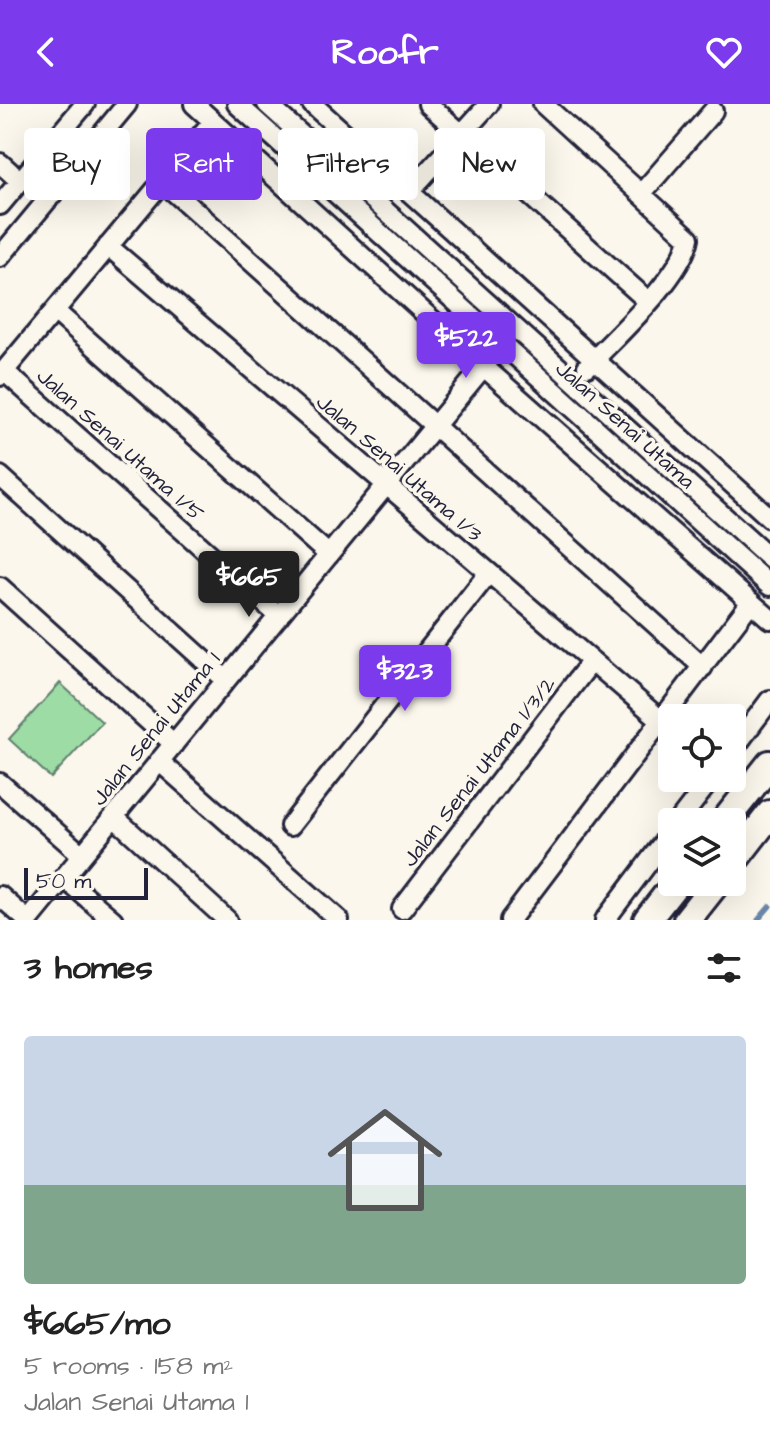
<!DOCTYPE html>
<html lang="en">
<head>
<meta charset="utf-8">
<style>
  :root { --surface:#fff; --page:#f6f6f6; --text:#222; --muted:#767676; --accent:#7c3aed }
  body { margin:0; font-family:"Architects Daughter",sans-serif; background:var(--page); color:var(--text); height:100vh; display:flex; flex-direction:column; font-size:30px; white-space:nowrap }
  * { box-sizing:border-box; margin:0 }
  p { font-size:26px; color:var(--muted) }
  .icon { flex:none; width:44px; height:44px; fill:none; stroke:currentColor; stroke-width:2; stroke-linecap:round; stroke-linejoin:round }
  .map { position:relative; height:816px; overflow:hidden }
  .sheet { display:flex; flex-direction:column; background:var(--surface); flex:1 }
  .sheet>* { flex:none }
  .hud { position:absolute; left:24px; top:24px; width:722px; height:72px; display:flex; gap:16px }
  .buttons { position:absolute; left:658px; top:600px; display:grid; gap:16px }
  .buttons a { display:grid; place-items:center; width:88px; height:88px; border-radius:8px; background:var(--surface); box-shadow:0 8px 32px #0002; font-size:40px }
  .scale { position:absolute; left:24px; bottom:20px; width:124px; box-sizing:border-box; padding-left:8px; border:4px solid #22223b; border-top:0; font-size:22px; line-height:28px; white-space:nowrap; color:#22223b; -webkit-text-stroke:6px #fbf7ec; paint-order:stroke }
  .price { position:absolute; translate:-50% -68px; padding:0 18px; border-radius:8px; background:var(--accent); color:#fff; font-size:26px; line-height:52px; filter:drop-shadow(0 2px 4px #0008) }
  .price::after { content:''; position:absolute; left:50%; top:48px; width:24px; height:18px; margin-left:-12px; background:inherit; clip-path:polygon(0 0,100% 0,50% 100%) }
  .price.current { background:#222; color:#fff }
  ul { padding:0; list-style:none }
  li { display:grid; align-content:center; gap:16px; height:424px; padding:0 24px }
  li span { display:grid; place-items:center; height:248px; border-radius:8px; color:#555 }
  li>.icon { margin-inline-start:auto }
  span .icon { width:144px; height:144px; fill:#fffc; stroke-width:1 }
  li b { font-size:34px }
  h2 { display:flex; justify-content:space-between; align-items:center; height:96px; padding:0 24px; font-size:34px }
  .chip { padding:0 28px; border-radius:8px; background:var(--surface); box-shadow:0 8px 32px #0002; font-size:28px; line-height:72px }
  .chip.current { background:var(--accent); color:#fff }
  header { display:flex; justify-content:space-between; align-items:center; height:104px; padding:0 24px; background:var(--accent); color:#fff; font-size:36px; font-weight:800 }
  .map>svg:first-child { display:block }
  .green { fill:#9ddca4; stroke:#607f70; stroke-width:2 }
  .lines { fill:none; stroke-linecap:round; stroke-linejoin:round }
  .stream { stroke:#6986aa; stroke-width:5 }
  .minor-casing { stroke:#22223b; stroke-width:24 }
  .highway-casing { stroke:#22223b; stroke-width:32 }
  .minor { stroke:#fbf7ec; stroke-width:18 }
  .highway { stroke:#fbf7ec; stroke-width:26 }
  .labels { text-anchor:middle; stroke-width:7; stroke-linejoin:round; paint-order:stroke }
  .street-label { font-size:22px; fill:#22223b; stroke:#fbf7ec }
</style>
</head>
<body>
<header><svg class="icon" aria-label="back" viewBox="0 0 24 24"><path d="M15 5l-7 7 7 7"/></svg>Roofr<svg class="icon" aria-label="heart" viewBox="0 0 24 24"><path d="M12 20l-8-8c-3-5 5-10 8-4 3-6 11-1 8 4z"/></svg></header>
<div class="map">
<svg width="770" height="816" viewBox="0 0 770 816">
  <rect width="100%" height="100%" fill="#fbf7ec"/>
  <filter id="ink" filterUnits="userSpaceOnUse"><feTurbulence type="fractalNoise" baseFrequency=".0125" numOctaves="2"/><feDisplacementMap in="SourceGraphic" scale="16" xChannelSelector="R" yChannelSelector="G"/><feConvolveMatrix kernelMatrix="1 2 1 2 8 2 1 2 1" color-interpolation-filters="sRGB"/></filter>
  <g filter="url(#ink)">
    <path class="green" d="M60,579L102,618L51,674L9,635Z"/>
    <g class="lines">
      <path class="stream" d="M758,816L770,802"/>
      <g class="minor-casing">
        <path id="minor" d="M194,0L484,263L770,515
          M237,0L770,482
          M267,0L770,454
          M312,0L770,414
          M428,0L649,198
          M543,0L689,134C682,173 615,233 587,263
          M0,59L20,77
          M162,77L703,563
          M409,88L489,0
          M641,90L713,7
          M0,101L85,0
          M108,142L662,617
          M0,153L127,0
          M56,208L329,451
          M4,267L279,512
          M0,272L213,17
          M0,372L226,576
          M0,483L174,640
          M732,647L770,596
          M159,657L339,816
          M0,679L82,751
          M114,713L227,816
          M678,718L712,674
          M290,722L487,471
          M64,774L113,816
          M0,792L27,816
          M402,805L591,558
          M29,816L502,240
          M510,816L751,498
          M605,816L672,727"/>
      </g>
      <g class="highway-casing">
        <path id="highway" d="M724,718L770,660
          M732,759L770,710
          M647,816L677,778
          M687,816L717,778"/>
      </g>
      <use href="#minor" class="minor"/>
      <use href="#highway" class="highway"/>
    </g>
  </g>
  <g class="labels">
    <g class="street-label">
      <text transform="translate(626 320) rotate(42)" y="8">Jalan Senai Utama</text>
      <text transform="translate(121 340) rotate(42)" y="8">Jalan Senai Utama 1/5</text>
      <text transform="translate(400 363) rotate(41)" y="8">Jalan Senai Utama 1/3</text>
      <text transform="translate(155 624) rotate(-51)" y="8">Jalan Senai Utama 1</text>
      <text transform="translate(478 667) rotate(-52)" y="8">Jalan Senai Utama 1/3/2</text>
    </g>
  </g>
</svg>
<div class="buttons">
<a><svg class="icon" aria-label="locate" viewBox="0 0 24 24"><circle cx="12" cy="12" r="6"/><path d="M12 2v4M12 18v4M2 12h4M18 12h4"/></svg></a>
<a><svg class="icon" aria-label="layers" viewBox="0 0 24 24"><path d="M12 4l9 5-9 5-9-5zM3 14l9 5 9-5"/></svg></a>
</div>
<div class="scale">50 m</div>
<b class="price" style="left:466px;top:276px">$522</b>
<b class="price current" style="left:249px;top:515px">$665</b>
<b class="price" style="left:405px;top:609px">$323</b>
<div class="hud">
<a class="chip">Buy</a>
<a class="chip current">Rent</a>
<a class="chip">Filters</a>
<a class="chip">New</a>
</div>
</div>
<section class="sheet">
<h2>3 homes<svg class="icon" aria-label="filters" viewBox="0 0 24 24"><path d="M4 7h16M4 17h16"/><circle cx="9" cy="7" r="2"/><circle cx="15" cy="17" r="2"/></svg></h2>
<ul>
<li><span style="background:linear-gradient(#c9d6e8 60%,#7fa58c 0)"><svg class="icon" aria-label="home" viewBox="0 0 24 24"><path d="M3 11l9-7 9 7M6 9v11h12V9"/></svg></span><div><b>$665/mo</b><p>5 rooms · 158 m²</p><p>Jalan Senai Utama 1</p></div></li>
</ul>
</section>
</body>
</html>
